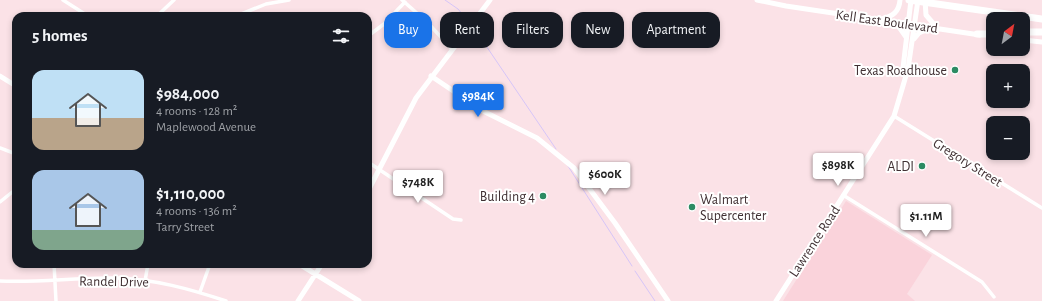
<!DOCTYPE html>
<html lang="en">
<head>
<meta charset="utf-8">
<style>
  :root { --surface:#171b24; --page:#242831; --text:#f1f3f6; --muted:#9ea1a6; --accent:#1a73e8 }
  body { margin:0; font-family:"Alegreya Sans",sans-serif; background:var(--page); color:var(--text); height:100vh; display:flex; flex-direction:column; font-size:15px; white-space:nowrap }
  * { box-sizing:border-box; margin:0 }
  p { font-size:13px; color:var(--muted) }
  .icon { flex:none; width:22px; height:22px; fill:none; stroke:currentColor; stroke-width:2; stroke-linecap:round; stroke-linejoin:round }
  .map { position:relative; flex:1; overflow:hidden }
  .details { position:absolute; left:12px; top:12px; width:360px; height:256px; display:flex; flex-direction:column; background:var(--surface); border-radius:12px; box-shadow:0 2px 6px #0003 }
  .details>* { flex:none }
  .banner { position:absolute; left:384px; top:12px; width:380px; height:36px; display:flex; gap:8px }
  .needle { width:26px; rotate:32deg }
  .controls { position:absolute; left:986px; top:12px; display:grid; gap:8px }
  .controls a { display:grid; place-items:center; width:44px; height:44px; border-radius:8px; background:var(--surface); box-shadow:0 2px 6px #0003; font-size:20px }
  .price { position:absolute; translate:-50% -34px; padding:0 9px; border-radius:4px; background:#fff; color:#222; font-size:13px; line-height:26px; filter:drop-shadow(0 1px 2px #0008) }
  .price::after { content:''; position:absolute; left:50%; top:24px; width:12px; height:9px; margin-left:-6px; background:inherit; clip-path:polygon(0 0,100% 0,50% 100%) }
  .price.active { background:var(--accent); color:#fff }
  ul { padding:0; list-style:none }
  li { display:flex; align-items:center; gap:12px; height:100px; padding:0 20px }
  li span { display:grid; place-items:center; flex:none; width:112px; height:80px; border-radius:12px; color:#555 }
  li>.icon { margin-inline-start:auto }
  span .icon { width:48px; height:48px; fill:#fffc; stroke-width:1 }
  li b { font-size:17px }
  h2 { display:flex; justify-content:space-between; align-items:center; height:48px; padding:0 20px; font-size:17px }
  .pill { padding:0 14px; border-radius:12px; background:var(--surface); box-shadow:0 2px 6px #0003; font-size:14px; line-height:36px }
  .pill.active { background:var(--accent); color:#fff }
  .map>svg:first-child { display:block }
  .built { fill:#fad3db }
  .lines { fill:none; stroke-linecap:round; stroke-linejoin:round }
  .stream { stroke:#d6c5f8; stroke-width:1 }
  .street { stroke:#fff; stroke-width:3.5 }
  .secondary { stroke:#fff; stroke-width:5 }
  .highway { stroke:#fff; stroke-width:7 }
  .poi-dot { fill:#2c8b63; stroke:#fff; stroke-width:1.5 }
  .labels { text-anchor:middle; stroke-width:4; stroke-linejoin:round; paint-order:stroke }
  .street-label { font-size:14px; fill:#403033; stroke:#fff }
  .poi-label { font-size:14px; fill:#403033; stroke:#fff; text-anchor:end }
</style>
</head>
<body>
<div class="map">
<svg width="1042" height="301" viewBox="0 0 1042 301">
  <rect width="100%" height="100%" fill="#fbe2e7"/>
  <path class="built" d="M846,201L932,255L907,294L915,301H783Z"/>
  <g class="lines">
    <path class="stream" d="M445,0L458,9L468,21
      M476,31L556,149
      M568,166L632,266
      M635,271L655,301"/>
    <path class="street" d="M63,0L88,16
      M402,0L427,22L452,49
      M157,16L174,0
      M236,16L266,4L289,0
      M368,36L384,24L405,2
      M368,95L370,94
      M894,116L1042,208
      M0,148L16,154
      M368,162L453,219L461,220
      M843,195L982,282L994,297
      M0,202L16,189
      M54,264L56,301
      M0,281C39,283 77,277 116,278C154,279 190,289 226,301
      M145,281L148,264
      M200,292L210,264"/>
    <path class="secondary" d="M757,0L786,6L980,35
      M925,0L926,15L938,29
      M882,19C893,16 899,12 900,0
      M894,24L899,27L906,37
      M914,39L919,33L930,28
      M1023,40L1042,42
      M0,76L16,86
      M431,76L483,111L537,138L574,168L615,223L668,301
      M905,76L903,68L911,0
      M368,191L416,98L490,0
      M299,264L359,301
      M298,301L322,264
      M776,301L894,116L908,69L918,0"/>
    <path class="highway" d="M909,0L1042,19
      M1023,32H1042
      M977,34H993"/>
  </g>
  <g class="poi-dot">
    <circle cx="955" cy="70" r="4"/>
    <circle cx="922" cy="166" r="4"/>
    <circle cx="543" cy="196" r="4"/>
    <circle cx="692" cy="207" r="4"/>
  </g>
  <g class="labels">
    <g class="street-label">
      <text transform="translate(887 21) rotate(8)" y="5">Kell East Boulevard</text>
      <text transform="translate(968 162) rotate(32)" y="5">Gregory Street</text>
      <text transform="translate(814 241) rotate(-57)" y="5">Lawrence Road</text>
      <text transform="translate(114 281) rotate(1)" y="5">Randel Drive</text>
    </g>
    <g class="poi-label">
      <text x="947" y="75">Texas Roadhouse</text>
      <text x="914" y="171">ALDI</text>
      <text x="535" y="201">Building 4</text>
      <text x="700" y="204" text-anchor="start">Walmart<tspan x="700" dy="16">Supercenter</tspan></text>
    </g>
  </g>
</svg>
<div class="controls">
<a><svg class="needle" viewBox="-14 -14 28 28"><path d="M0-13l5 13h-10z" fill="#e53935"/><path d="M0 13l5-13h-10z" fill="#9ea1a6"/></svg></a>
<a>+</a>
<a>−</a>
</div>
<b class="price active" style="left:478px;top:118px">$984K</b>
<b class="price" style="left:838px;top:187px">$898K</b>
<b class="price" style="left:605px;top:196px">$600K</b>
<b class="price" style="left:418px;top:204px">$748K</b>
<b class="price" style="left:926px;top:238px">$1.11M</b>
<div class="banner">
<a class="pill active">Buy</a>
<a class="pill">Rent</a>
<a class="pill">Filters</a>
<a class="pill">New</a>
<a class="pill">Apartment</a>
</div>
<section class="details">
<h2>5 homes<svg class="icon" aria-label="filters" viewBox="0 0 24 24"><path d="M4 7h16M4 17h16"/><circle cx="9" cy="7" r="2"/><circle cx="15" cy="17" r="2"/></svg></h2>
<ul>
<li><span style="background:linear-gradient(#bfe0f5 60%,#b9a48a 0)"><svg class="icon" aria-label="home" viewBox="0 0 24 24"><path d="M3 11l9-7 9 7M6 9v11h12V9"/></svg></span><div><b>$984,000</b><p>4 rooms · 128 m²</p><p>Maplewood Avenue</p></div></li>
<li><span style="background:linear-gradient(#a9c7e8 75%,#7fa58c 0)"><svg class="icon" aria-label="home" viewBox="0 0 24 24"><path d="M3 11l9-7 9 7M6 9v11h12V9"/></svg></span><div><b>$1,110,000</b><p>4 rooms · 136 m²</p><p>Tarry Street</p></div></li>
</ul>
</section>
</div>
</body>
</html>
